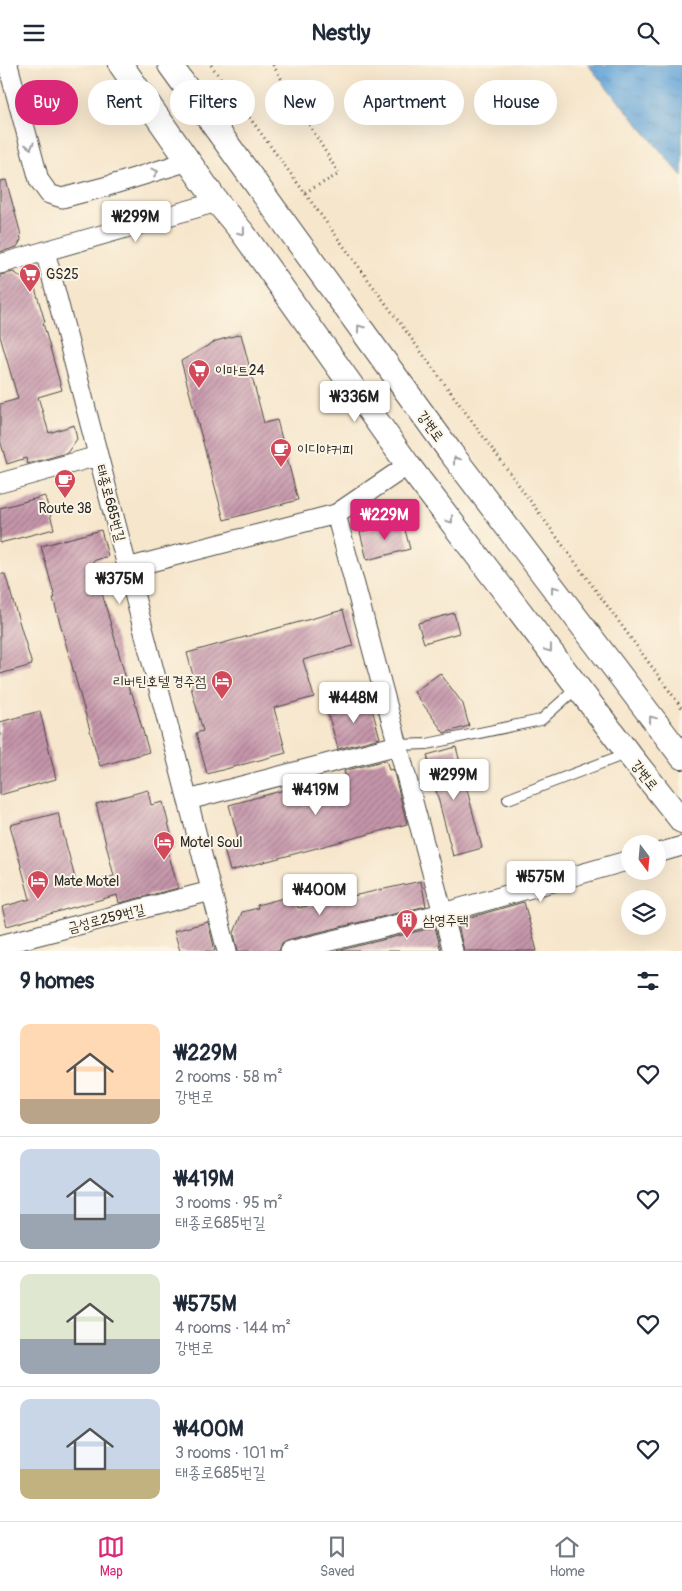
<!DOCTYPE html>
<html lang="en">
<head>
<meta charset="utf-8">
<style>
  :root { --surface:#fff; --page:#f6f6f7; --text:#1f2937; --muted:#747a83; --line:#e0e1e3; --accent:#db2777 }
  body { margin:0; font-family:Pangolin,"Poor Story",sans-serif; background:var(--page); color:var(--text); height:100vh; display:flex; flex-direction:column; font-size:19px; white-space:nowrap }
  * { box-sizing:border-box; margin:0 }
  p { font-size:16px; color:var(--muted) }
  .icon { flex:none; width:28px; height:28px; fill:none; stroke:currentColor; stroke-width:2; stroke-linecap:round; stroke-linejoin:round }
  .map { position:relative; height:886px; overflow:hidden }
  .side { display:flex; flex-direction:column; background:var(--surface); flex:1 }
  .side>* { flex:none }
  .banner { position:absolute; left:15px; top:15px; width:652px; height:45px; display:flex; gap:10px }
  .needle { width:32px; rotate:164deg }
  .fabs { position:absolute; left:621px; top:770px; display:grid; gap:10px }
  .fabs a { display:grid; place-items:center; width:45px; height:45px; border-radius:50%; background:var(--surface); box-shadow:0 5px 20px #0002; font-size:25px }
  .price { position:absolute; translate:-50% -42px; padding:0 11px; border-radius:5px; background:#fff; color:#222; font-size:16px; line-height:32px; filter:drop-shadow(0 1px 2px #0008) }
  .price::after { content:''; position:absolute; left:50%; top:30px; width:15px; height:11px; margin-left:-8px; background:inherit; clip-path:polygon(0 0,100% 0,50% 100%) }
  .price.selected { background:var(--accent); color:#fff }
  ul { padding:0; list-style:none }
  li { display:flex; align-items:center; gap:15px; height:125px; padding:0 20px }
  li+li { border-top:1px solid var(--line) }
  li span { display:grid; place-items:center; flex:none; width:140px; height:100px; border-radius:10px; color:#555 }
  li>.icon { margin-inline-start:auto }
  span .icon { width:60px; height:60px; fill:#fffc; stroke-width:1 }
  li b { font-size:21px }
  h2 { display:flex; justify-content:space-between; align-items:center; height:60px; padding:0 20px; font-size:21px }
  .tag { padding:0 18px; border-radius:22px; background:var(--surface); box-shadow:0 5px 20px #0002; font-size:18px; line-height:45px }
  .tag.selected { background:var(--accent); color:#fff }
  header { display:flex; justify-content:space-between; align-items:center; height:65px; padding:0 20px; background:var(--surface); font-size:22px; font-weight:700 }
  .tab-bar { display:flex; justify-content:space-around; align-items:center; height:70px; border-top:1px solid var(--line); background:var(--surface); font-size:14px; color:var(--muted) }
  .tab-bar a { display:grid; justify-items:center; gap:2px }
  .tab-bar .selected { color:var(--accent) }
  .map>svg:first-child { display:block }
  .water { fill:url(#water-ripples); stroke:#486882 }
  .building { fill:url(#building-hatch) }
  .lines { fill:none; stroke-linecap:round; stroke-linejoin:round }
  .service-casing { stroke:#494743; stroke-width:12 }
  .minor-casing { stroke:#494743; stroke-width:21 }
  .tertiary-casing { stroke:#494743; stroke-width:26 }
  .path { stroke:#494743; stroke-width:3; stroke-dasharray:1 4; stroke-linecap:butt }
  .service { stroke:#fff; stroke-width:10 }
  .minor { stroke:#fff; stroke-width:19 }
  .tertiary { stroke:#fff; stroke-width:24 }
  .oneway { stroke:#a0a0a0 }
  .labels { text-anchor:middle; stroke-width:4; stroke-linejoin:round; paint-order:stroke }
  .poi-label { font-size:14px; fill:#2b2b2b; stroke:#fcf5e5; text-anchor:start }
  .street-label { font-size:14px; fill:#2b2b2b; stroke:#fcf5e5 }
</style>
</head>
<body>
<header><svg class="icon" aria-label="menu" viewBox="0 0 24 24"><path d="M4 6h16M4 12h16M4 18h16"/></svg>Nestly<svg class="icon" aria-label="search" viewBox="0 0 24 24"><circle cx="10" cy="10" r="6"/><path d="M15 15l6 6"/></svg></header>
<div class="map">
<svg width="682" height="886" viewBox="0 0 682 886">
  <defs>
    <pattern id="water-ripples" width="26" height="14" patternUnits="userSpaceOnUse" patternTransform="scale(1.25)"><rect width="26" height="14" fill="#65a6d9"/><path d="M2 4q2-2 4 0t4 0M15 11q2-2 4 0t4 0" fill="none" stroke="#5387b0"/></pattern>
    <pattern id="building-hatch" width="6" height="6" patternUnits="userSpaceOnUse" patternTransform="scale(1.25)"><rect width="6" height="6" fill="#c595aa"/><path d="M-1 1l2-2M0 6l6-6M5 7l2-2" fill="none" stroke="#a07a8b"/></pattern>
  </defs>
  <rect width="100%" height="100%" fill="#fcf5e5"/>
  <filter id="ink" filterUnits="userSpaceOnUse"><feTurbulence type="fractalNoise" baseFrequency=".02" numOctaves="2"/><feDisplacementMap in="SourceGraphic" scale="10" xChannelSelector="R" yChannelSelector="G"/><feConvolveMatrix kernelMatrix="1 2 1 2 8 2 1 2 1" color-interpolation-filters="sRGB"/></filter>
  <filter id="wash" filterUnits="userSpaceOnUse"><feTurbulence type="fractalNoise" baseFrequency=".0096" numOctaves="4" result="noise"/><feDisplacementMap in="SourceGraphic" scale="20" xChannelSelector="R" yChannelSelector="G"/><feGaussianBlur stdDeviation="1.12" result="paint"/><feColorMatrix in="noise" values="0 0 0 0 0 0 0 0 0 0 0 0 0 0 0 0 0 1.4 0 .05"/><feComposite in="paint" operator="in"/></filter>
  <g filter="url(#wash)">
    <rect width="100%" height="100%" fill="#f6e6cc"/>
    <path class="water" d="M588,0H682V111Z"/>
    <g id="blocks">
      <path class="building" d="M6,115L20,166L21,175L17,182L0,187V116Z
        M14,207L35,223L45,257L43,258L62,325L38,332L49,368L74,360L77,374L67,388L27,399L26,393L7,399L0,375V339L18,334L0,271V210Z
        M241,269L264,358L277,355L298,435L224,455L181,296L216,276Z
        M45,431L54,464L0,478V443Z
        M403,457L410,484L367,495L360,467Z
        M101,465L108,491L93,496L130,628H132L149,687L100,701L53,533H55L41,481Z
        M0,509H5L32,600L0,609Z
        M343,545L353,581L303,595L314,632L274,643L286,688L207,709L196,668L203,666L189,615L194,614L187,588Z
        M454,548L459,568L424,578L418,558Z
        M440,608L463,639L469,661L444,668L414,627Z
        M369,633L380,673L338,684L327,645Z
        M40,646L56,714L0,730V657Z
        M456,682L482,783L453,791L427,690Z
        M386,695L389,705L393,704L407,759L230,806L224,784L240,780L229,740L288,724L289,730L347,716L344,706Z
        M148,725L151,740L163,737L174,781L167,783L178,823L119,838L117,830L7,861L2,842L30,834L10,760L58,748L77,821L114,811L96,739Z
        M421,816L426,841L287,875L282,878L279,886H238L234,868L242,847L258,843L257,840L295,830L298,843Z
        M524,837L537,886H464L457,856Z
        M208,857L215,886H180L174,866Z
        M435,862L441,886H337Z"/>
    </g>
  </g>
  <g filter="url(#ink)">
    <use href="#blocks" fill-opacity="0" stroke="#494743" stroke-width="1"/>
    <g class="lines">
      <g class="service-casing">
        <path id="service" d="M398,680L427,679L541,655L578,622
          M508,734L628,688"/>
      </g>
      <g class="minor-casing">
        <path id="minor" d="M8,0L39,115L49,129L62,133L108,121L189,96
          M45,186L227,886
          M0,199L217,137
          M0,418L98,391
          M336,449L453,886
          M127,503L336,449L408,400
          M188,735L398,680
          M658,788L682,781
          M0,880L211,826
          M290,886L443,848L630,795"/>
      </g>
      <g class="tertiary-casing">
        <path id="tertiary" d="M121,0L217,137L243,168L408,400L628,688L682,756
          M170,0L451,388L682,692"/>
      </g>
      <path class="path" d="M211,0L682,643
        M273,0L339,109L304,128"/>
      <use href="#service" class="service"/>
      <use href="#minor" class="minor"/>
      <use href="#tertiary" class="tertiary"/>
    </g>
    <defs><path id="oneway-chevron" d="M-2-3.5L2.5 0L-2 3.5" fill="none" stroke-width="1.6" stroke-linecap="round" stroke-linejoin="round" transform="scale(1.25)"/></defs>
    <g class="oneway">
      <use href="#oneway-chevron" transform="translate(30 81) rotate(76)"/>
      <use href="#oneway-chevron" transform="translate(155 107) rotate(-17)"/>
      <use href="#oneway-chevron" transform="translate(242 167) rotate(52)"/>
      <use href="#oneway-chevron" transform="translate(360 263) rotate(-126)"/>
      <use href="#oneway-chevron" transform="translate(456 395) rotate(-127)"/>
      <use href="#oneway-chevron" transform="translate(450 455) rotate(53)"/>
      <use href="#oneway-chevron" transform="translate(554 524) rotate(-127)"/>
      <use href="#oneway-chevron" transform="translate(549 584) rotate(53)"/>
      <use href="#oneway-chevron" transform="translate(652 654) rotate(-127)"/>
    </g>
  </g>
  <defs>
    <g id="supermarket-pin" transform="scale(1.125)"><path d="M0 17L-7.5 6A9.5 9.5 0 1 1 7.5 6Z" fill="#d1495b" stroke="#fcf5e5"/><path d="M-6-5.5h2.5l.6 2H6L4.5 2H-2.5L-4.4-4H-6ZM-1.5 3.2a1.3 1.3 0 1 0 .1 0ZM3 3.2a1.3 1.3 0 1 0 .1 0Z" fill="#fff"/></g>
    <g id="cafe-pin" transform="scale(1.125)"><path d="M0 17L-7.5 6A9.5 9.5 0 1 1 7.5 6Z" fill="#d1495b" stroke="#fcf5e5"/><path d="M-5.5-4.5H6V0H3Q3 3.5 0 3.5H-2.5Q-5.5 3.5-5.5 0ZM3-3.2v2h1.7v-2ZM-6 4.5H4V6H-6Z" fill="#fff"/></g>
    <g id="hotel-pin" transform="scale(1.125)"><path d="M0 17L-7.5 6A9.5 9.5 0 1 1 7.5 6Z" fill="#d1495b" stroke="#fcf5e5"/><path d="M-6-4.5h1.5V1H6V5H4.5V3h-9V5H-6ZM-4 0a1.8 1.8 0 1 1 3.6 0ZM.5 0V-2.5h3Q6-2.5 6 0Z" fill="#fff"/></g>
    <g id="building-pin" transform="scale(1.125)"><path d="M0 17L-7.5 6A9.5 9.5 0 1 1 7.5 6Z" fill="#d1495b" stroke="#fcf5e5"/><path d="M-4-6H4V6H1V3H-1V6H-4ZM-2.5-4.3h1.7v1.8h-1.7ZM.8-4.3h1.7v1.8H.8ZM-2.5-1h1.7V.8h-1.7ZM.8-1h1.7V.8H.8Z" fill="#fff"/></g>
  </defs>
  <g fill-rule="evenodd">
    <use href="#supermarket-pin" x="30" y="209"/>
    <use href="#supermarket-pin" x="199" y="305"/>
    <use href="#cafe-pin" x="281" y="384"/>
    <use href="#cafe-pin" x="65" y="415"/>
    <use href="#hotel-pin" x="222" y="616"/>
    <use href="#hotel-pin" x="164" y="777"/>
    <use href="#hotel-pin" x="38" y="816"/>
    <use href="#building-pin" x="407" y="855"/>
  </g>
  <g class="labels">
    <g class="poi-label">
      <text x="46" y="214">GS25</text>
      <text x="215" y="310">이마트24</text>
      <text x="297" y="389">이디야커피</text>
      <text x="65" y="448" text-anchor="middle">Route 38</text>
      <text x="206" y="621" text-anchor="end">리버틴호텔 경주점</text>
      <text x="180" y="782">Motel Soul</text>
      <text x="54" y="821">Mate Motel</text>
      <text x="423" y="860">삼영주택</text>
    </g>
    <g class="street-label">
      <text transform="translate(431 361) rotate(54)" y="5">강변로</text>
      <text transform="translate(111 438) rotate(75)" y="5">태종로685번길</text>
      <text transform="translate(645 710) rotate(52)" y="5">강변로</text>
      <text transform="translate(106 853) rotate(-14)" y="5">금성로259번길</text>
    </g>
  </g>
</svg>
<div class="fabs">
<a><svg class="needle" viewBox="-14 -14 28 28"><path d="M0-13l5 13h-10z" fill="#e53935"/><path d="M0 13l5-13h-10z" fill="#747a83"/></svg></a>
<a><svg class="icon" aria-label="layers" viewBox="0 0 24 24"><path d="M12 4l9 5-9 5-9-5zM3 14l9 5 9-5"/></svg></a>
</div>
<b class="price" style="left:136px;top:178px">₩299M</b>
<b class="price" style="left:355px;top:358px">₩336M</b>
<b class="price selected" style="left:385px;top:476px">₩229M</b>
<b class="price" style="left:120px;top:540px">₩375M</b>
<b class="price" style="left:354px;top:659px">₩448M</b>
<b class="price" style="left:454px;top:736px">₩299M</b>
<b class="price" style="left:316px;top:751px">₩419M</b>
<b class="price" style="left:541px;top:838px">₩575M</b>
<b class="price" style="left:320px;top:851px">₩400M</b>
<div class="banner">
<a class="tag selected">Buy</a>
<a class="tag">Rent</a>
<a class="tag">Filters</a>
<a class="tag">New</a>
<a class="tag">Apartment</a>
<a class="tag">House</a>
</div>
</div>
<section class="side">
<h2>9 homes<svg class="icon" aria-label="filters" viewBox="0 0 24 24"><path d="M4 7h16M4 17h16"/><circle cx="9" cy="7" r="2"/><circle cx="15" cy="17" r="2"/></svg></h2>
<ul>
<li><span style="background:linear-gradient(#ffd9b3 75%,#b9a48a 0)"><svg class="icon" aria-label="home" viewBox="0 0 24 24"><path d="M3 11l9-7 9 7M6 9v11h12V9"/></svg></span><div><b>₩229M</b><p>2 rooms · 58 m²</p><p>강변로</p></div><svg class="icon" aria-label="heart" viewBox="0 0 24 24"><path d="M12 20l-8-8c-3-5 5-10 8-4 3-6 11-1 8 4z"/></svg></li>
<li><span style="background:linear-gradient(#c9d6e8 65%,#9aa5b1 0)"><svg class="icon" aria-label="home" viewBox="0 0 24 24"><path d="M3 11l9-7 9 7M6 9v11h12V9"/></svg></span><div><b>₩419M</b><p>3 rooms · 95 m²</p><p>태종로685번길</p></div><svg class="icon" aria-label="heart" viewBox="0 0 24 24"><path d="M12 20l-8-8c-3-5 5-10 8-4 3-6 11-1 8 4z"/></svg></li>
<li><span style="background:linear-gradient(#dfe7d0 65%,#9aa5b1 0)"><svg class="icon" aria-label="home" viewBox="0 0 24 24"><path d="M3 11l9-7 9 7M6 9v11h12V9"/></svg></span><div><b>₩575M</b><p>4 rooms · 144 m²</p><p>강변로</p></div><svg class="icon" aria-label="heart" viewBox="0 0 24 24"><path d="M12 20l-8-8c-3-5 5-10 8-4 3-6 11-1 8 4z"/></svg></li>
<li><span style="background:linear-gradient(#c9d6e8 70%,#c2b280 0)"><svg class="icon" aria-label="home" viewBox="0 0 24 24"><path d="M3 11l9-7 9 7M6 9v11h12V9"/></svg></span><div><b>₩400M</b><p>3 rooms · 101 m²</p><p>태종로685번길</p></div><svg class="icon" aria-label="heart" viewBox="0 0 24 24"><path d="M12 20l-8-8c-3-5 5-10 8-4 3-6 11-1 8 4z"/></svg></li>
</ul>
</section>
<nav class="tab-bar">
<a class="selected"><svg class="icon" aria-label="map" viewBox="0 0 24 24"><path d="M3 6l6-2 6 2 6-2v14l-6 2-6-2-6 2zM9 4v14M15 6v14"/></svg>Map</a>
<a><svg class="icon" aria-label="saved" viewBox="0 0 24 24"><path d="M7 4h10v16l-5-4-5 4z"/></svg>Saved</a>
<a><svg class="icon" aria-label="home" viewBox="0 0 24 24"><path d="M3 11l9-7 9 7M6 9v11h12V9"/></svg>Home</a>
</nav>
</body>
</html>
